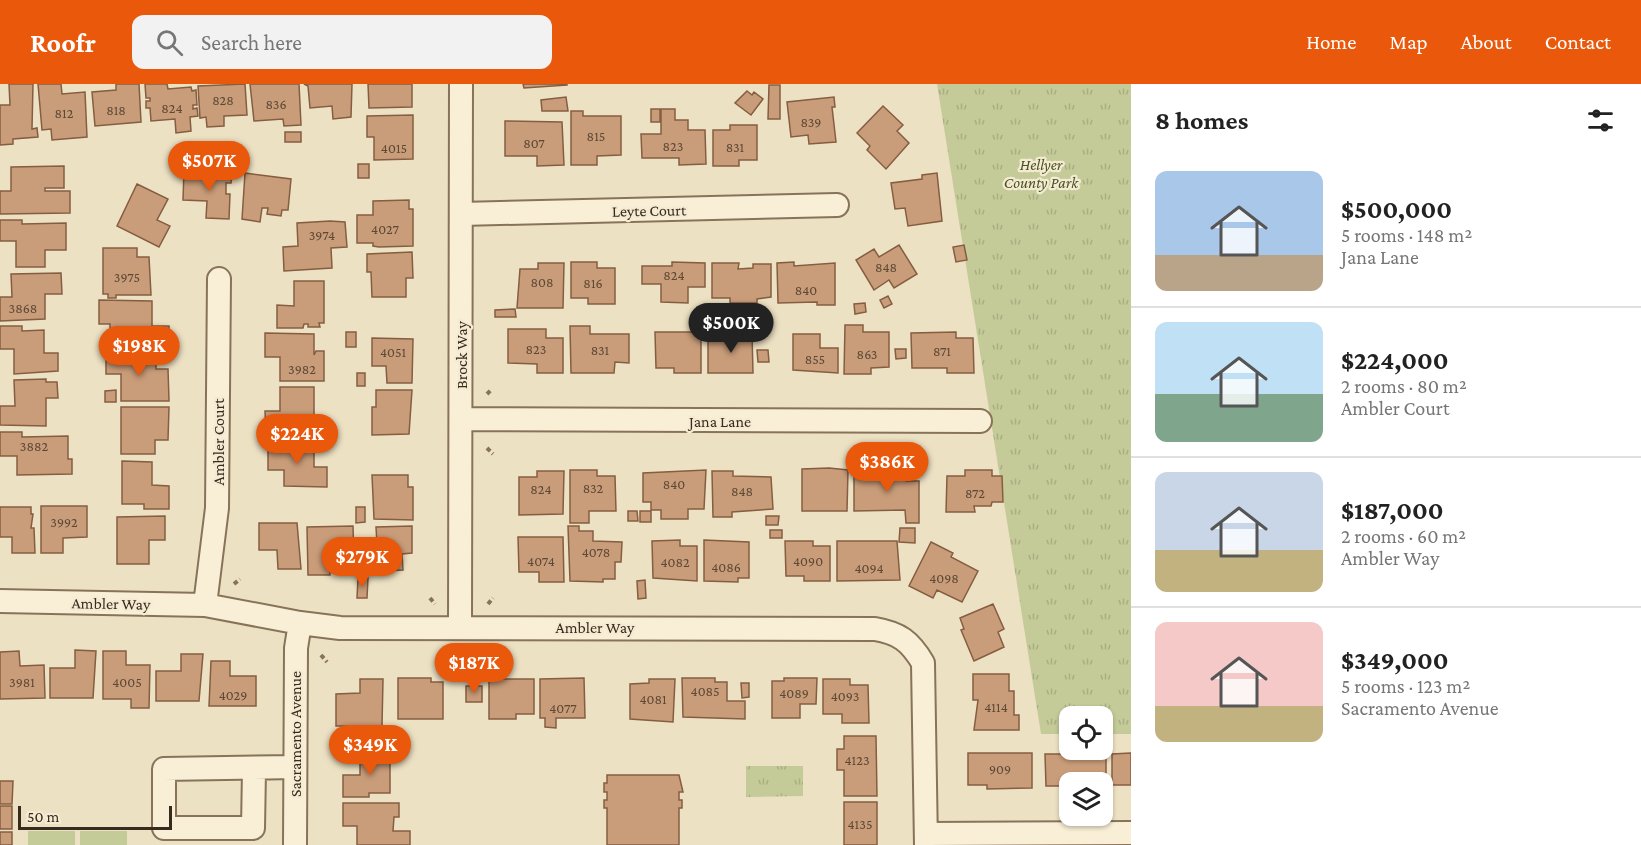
<!DOCTYPE html>
<html lang="en">
<head>
<meta charset="utf-8">
<style>
  :root { --surface:#fff; --page:#f2f2f2; --text:#222; --muted:#767676; --line:#e0e0e0; --accent:#ea580c }
  body { margin:0; font-family:"Crimson Pro",serif; background:var(--page); color:var(--text); height:100vh; display:flex; flex-direction:column; font-size:22px; white-space:nowrap }
  * { box-sizing:border-box; margin:0 }
  p { font-size:20px; color:var(--muted) }
  .icon { flex:none; width:33px; height:33px; fill:none; stroke:currentColor; stroke-width:2; stroke-linecap:round; stroke-linejoin:round }
  .map { position:relative; flex:1; overflow:hidden }
  .sheet { display:flex; flex-direction:column; background:var(--surface); width:510px }
  .sheet>* { flex:none }
  .buttons { position:absolute; left:1059px; top:622px; display:grid; gap:12px }
  .buttons a { display:grid; place-items:center; width:54px; height:54px; border-radius:12px; background:var(--surface); box-shadow:0 2px 4px #0004; font-size:30px }
  .scale { position:absolute; left:18px; bottom:15px; width:154px; box-sizing:border-box; padding-left:6px; border:3px solid #372b1e; border-top:0; font-size:16px; line-height:21px; white-space:nowrap; color:#372b1e; -webkit-text-stroke:4px #f5ebd3; paint-order:stroke }
  .price { position:absolute; translate:-50% -51px; padding:0 14px; border-radius:21px; background:var(--accent); color:#fff; font-size:20px; line-height:39px; filter:drop-shadow(0 2px 3px #0008) }
  .price::after { content:''; position:absolute; left:50%; top:36px; width:18px; height:14px; margin-left:-9px; background:inherit; clip-path:polygon(0 0,100% 0,50% 100%) }
  .price.selected { background:#222; color:#fff }
  ul { padding:0; list-style:none }
  li { display:flex; align-items:center; gap:18px; height:150px; padding:0 24px }
  li+li { border-top:2px solid var(--line) }
  li span { display:grid; place-items:center; flex:none; width:168px; height:120px; border-radius:12px; color:#555 }
  li>.icon { margin-inline-start:auto }
  span .icon { width:72px; height:72px; fill:#fffc; stroke-width:1 }
  li b { font-size:26px }
  h2 { display:flex; justify-content:space-between; align-items:center; height:72px; padding:0 24px; font-size:26px }
  header { display:flex; align-items:center; gap:36px; box-sizing:border-box; height:84px; padding:0 30px; background:var(--accent); color:#fff }
  header strong { font-size:28px }
  nav { display:flex; gap:33px; margin-inline-start:auto; font-size:21px }
  .search { width:420px; height:54px; background:var(--page); display:flex; align-items:center; gap:15px; box-sizing:border-box; padding:0 21px; border-radius:12px; color:var(--muted); font-size:22px }
  main { display:flex; flex:1; min-height:0 }
  .map>svg:first-child { display:block }
  .park { fill:url(#park-tufts) }
  .pitch { fill:#c4cb98 }
  .building { fill:#ca9d7a; stroke:#855d41; stroke-width:1.5 }
  .lines { fill:none; stroke-linecap:round; stroke-linejoin:round }
  .minor-casing { stroke:#87735a; stroke-width:26 }
  .path { stroke:#87735a; stroke-width:4; stroke-dasharray:4.5 3; stroke-linecap:butt }
  .minor { stroke:#f8efd6; stroke-width:22 }
  .labels { text-anchor:middle; stroke-width:4.5; stroke-linejoin:round; paint-order:stroke }
  .number-label { font-size:14px; fill:#5c4835 }
  .park-label { font-size:16px; font-style:italic; fill:#475325; stroke:#f5ebd3 }
  .street-label { font-size:16px; fill:#372b1e; stroke:#f5ebd3 }
</style>
</head>
<body>
<header>
<strong>Roofr</strong>
<div class="search"><svg class="icon" aria-label="search" viewBox="0 0 24 24"><circle cx="10" cy="10" r="6"/><path d="M15 15l6 6"/></svg>Search here</div>
<nav><a>Home</a><a>Map</a><a>About</a><a>Contact</a></nav>
</header>
<main>
<div class="map">
<svg width="1131" height="761" viewBox="0 0 1131 761">
  <defs>
    <pattern id="park-tufts" width="24" height="20" patternUnits="userSpaceOnUse" patternTransform="scale(1.5)"><rect width="24" height="20" fill="#c4cb98"/><path d="M3 7l-1-3M5 7V3M7 7l1-3M15 17l-1-3M17 17v-4M19 17l1-3" fill="none" stroke="#a9ae83"/></pattern>
  </defs>
  <rect width="100%" height="100%" fill="#ede1c3"/>
  <path class="park" d="M937,0H1131V650H1103L1102,633H1070L1069,650H1041Z
    M746,682H803V712L746,713Z"/>
  <path class="pitch" d="M28,747H75V761H28Z
    M80,747H127V761H80Z"/>
  <path class="building" d="M9,0H33L32,45L37,44L38,53L13,55V60L0,61V21H10Z
    M38,0H61L62,10L85,8L87,53L52,56L51,45L42,46Z
    M116,0H139L141,38L95,42L92,8L116,6Z
    M145,0H167L168,5L191,3L192,7L196,6L197,21H193V25L197,24L198,32L190,33L191,47L176,49L175,35L151,37L150,24H146V17H150V14H146Z
    M245,0L247,31L224,32V42L207,43L206,33L200,34L198,2Z
    M250,0H299L301,41L284,42L283,35L254,37Z
    M304,0H352L351,33L333,35L332,22L310,24L308,2Z
    M368,0H412V23L369,24Z
    M523,0H567V1L524,4Z
    M769,1H780V35H768Z
    M747,7L752,11L754,8L763,15L751,31L735,19Z
    M566,13L568,27H542L541,16Z
    M834,13L835,23H832L836,58L809,60L808,51L791,53L787,18Z
    M883,22L903,41L897,47L909,59L886,85L867,66L870,62L857,49Z
    M651,25H660V38H651Z
    M661,25H675V36H688V46H705L706,80L679,81V74H642L641,50H661Z
    M571,27H583V32H621V71L597,72V81H571Z
    M413,31V75L374,76V53H367V32Z
    M505,37L562,38L564,81L537,82V72H505Z
    M730,41H757V76H739V82H713V46H730Z
    M285,48H301V58H285Z
    M358,80H369V94H358Z
    M64,82V104H45V107H70V129L0,130V107H11V83Z
    M184,86L232,90L231,99H226V110H230L229,135L206,134L207,117L183,116Z
    M245,89L291,95L288,126H282L281,132L267,130L268,124H262L260,138L242,135Z
    M937,89L942,137L908,142L905,124L895,125L891,99L922,95V91Z
    M137,100L168,115L157,136L170,142L159,163L117,142Z
    M409,116V125H413V162L379,163L373,162V159H357V131H373V117Z
    M0,136H22V140L66,139V166H45V183H16V157H0Z
    M330,137L345,138L347,163L331,164L332,184L284,187L283,163L298,162L297,139Z
    M899,161L917,190L894,204L889,196L874,206L856,176L874,165L879,173Z
    M964,161L967,176L956,178L953,163Z
    M103,164H137V173H149L151,211H116V214H108V210H103Z
    M412,168L413,194H406V213H372L371,188H367V170Z
    M571,178H597V184H615V220H588V214H571Z
    M672,178L705,179V203H688V219L661,218V200H642V182H672Z
    M794,178V182L835,179V221H817V218L778,219L777,179Z
    M538,179H564L563,224H517L520,185H538Z
    M712,179H739L738,185L753,184V180H771V213L757,215V219H730V214H712Z
    M61,189L62,210H45V235L0,237V213H12L11,190Z
    M294,197H324V239H319L320,243H308V240H304L303,244H277V221L294,222Z
    M888,212L892,220L884,224L880,216Z
    M99,216L152,217V242H169V264H142V260L110,258V240H99Z
    M865,219L866,228L855,230L854,220Z
    M515,225L516,233H495V226Z
    M760,234L761,244L751,245L750,235Z
    M845,241H863V248H889V283L871,284V290H844Z
    M0,242H22V247L44,246V269H58V287L14,290V265H0Z
    M570,242H590V250H629V279L615,278L614,289H571Z
    M508,245H546V254H563V289H537V280L508,279Z
    M346,248H356V263H346Z
    M655,248H701V289H674V284H656Z
    M956,248V254H973L974,289H947V284H912L911,249Z
    M265,249L314,250V271L316,267H324V297H280V273H265Z
    M726,249H752L753,289H708V254H726Z
    M793,250H820V264H838V289L793,286Z
    M372,254L413,255L412,299H387L386,282H372Z
    M895,265H906V274L896,275Z
    M757,266H768L769,278H758Z
    M106,270H156V285H168L169,317H121V290H106Z
    M357,289H365V302H357Z
    M46,295V298H57L58,314H46V342L0,341V322H15L14,296Z
    M280,303H314V350H266L265,327H280Z
    M116,306V318H105V307Z
    M376,306H412L409,350L372,351V323H376Z
    M121,323H169L168,356H155V370H121Z
    M0,348H22V353L68,352V375H72V390L17,391V372H0Z
    M268,358L314,361V383H327V403L284,402V386H268Z
    M122,377L152,378V401L169,402V425H144V420H122Z
    M829,384L848,386L847,427H802V385Z
    M570,386H597V392H615L616,427H589V439H570Z
    M706,386L704,425H688V435H661V426H651V418H643V389Z
    M873,386H906V397H919V439H906L905,426L854,427V387Z
    M965,386H992V392H1002L1003,418H992L991,422H974L975,428H946L947,392H965Z
    M537,387H564L563,430L519,431V393H537Z
    M712,387H733V392L771,393L773,425L732,428V433H713Z
    M372,391H408V403H413V436L374,435Z
    M41,422H87V453L63,454V469H41Z
    M0,423H31V430H33L31,444H34L35,469H12V453H0Z
    M356,423H365V438L356,439Z
    M628,427H637L638,437H628Z
    M640,427H651V438H640Z
    M165,432V456H149V480H117V433Z
    M766,432H779L778,441H766Z
    M259,439H297L301,485H278L277,466H259Z
    M353,442L354,477H329L330,491H308L307,443Z
    M412,442V469L402,470L403,486L368,488L367,460H377L376,443Z
    M568,442H579V447H593V457L622,458L621,478H615V495H603V498L570,497Z
    M900,444H915V459L899,458Z
    M770,446H782V454H770Z
    M518,453H563L564,498H539V488H519Z
    M680,456V462H697V497L653,494L652,457Z
    M704,456L749,458V494H738V498L704,497Z
    M785,457H813V462H830V497H804V492H786Z
    M837,457H897L900,496L837,497Z
    M931,458L953,469L951,473L978,487L962,518L937,506L933,514L909,502Z
    M358,494H368L367,514H357Z
    M645,496L646,514L638,515L637,497Z
    M993,520L1004,545L998,548L1004,563L974,577L961,546L964,545L960,534Z
    M75,566L96,567L93,614H50V584H75Z
    M19,567L20,582L44,581L45,614L0,615V568Z
    M103,567H126V581H150L149,624H131V615H103Z
    M181,570H203L199,617H156V587H181Z
    M211,577H230V592H256V622H209Z
    M973,590H1009V607H1014V631H1019V646H974L978,616H973Z
    M398,594H431V598H443V635H398Z
    M584,594L585,634H556V644L545,643V634H540V595Z
    M682,594H715V598H727V617H745V635L683,633Z
    M784,594H817L816,620H800V634H772V597H784Z
    M360,595H383L382,642H336V610L360,609Z
    M489,595H534V630H516V635H489Z
    M649,595H675L673,638L630,635V600L649,599Z
    M823,595H850V601H868L869,639H842V630H823Z
    M741,599H749V613L742,614Z
    M466,602H482V618H466Z
    M386,650H401V660H386Z
    M844,652H876L877,712H844V686H837V665H844Z
    M360,667H390V709H369V713H343V691H360Z
    M968,669H1032V704L987,705V701H968Z
    M1131,669V701H1112V670Z
    M1045,670H1106V702H1102V699H1070V702H1046Z
    M607,691H679L683,708H679V716H682V724H679V761H607V724H604V716H607V708H604V699H607Z
    M0,697H13L12,720H0Z
    M844,718H877V761H844Z
    M343,719H399V733H394L393,747H410V761H357V742H343Z
    M0,722H12V745H0Z
    M0,748H12V761H0Z"/>
  <g class="lines">
    <g class="minor-casing">
      <path id="minor" d="M461,130L837,121
        M461,335L980,337
        M0,517L205,521L300,539L340,544L875,545C899,549 910,557 923,579L926,761
        M205,521L217,424L219,195
        M460,543L461,0
        M254,686L253,744H164V685L295,683
        M926,750L1131,749
        M295,761L296,564L300,539"/>
    </g>
    <path class="path" d="M487,310L491,306
      M487,364L493,370
      M234,500L240,495
      M430,514L435,520
      M488,520L493,514
      M321,571L327,578"/>
    <use href="#minor" class="minor"/>
  </g>
  <g class="labels">
    <g class="number-label">
      <text x="223" y="21">828</text>
      <text x="276" y="25">836</text>
      <text x="172" y="29">824</text>
      <text x="116" y="31">818</text>
      <text x="64" y="34">812</text>
      <text x="811" y="43">839</text>
      <text x="596" y="57">815</text>
      <text x="534" y="64">807</text>
      <text x="673" y="67">823</text>
      <text x="735" y="68">831</text>
      <text x="394" y="69">4015</text>
      <text x="385" y="150">4027</text>
      <text x="322" y="156">3974</text>
      <text x="886" y="188">848</text>
      <text x="674" y="196">824</text>
      <text x="127" y="198">3975</text>
      <text x="542" y="203">808</text>
      <text x="593" y="204">816</text>
      <text x="806" y="211">840</text>
      <text x="23" y="229">3868</text>
      <text x="536" y="270">823</text>
      <text x="600" y="271">831</text>
      <text x="942" y="272">871</text>
      <text x="393" y="273">4051</text>
      <text x="867" y="275">863</text>
      <text x="815" y="280">855</text>
      <text x="302" y="290">3982</text>
      <text x="34" y="367">3882</text>
      <text x="674" y="405">840</text>
      <text x="593" y="409">832</text>
      <text x="541" y="410">824</text>
      <text x="742" y="412">848</text>
      <text x="975" y="414">872</text>
      <text x="64" y="443">3992</text>
      <text x="596" y="473">4078</text>
      <text x="541" y="482">4074</text>
      <text x="808" y="482">4090</text>
      <text x="675" y="483">4082</text>
      <text x="726" y="488">4086</text>
      <text x="869" y="489">4094</text>
      <text x="944" y="499">4098</text>
      <text x="22" y="603">3981</text>
      <text x="127" y="603">4005</text>
      <text x="705" y="612">4085</text>
      <text x="794" y="614">4089</text>
      <text x="233" y="616">4029</text>
      <text x="845" y="617">4093</text>
      <text x="653" y="620">4081</text>
      <text x="996" y="628">4114</text>
      <text x="563" y="629">4077</text>
      <text x="857" y="681">4123</text>
      <text x="1000" y="690">909</text>
      <text x="860" y="745">4135</text>
    </g>
    <g class="park-label">
      <text x="1041" y="86">Hellyer<tspan x="1041" dy="18">County Park</tspan></text>
    </g>
    <g class="street-label">
      <text transform="translate(649 126) rotate(-1)" y="6">Leyte Court</text>
      <text transform="translate(461 271) rotate(-90)" y="6">Brock Way</text>
      <text x="720" y="343">Jana Lane</text>
      <text transform="translate(218 358) rotate(-90)" y="6">Ambler Court</text>
      <text transform="translate(111 519) rotate(1)" y="6">Ambler Way</text>
      <text x="595" y="549">Ambler Way</text>
      <text transform="translate(295 650) rotate(-90)" y="6">Sacramento Avenue</text>
    </g>
  </g>
</svg>
<div class="buttons">
<a><svg class="icon" aria-label="locate" viewBox="0 0 24 24"><circle cx="12" cy="12" r="6"/><path d="M12 2v4M12 18v4M2 12h4M18 12h4"/></svg></a>
<a><svg class="icon" aria-label="layers" viewBox="0 0 24 24"><path d="M12 4l9 5-9 5-9-5zM3 14l9 5 9-5"/></svg></a>
</div>
<div class="scale">50 m</div>
<b class="price" style="left:209px;top:108px">$507K</b>
<b class="price selected" style="left:731px;top:270px">$500K</b>
<b class="price" style="left:139px;top:293px">$198K</b>
<b class="price" style="left:297px;top:381px">$224K</b>
<b class="price" style="left:887px;top:409px">$386K</b>
<b class="price" style="left:362px;top:504px">$279K</b>
<b class="price" style="left:474px;top:610px">$187K</b>
<b class="price" style="left:370px;top:692px">$349K</b>
</div>
<section class="sheet">
<h2>8 homes<svg class="icon" aria-label="filters" viewBox="0 0 24 24"><path d="M4 7h16M4 17h16"/><circle cx="9" cy="7" r="2"/><circle cx="15" cy="17" r="2"/></svg></h2>
<ul>
<li><span style="background:linear-gradient(#a9c7e8 70%,#b9a48a 0)"><svg class="icon" aria-label="home" viewBox="0 0 24 24"><path d="M3 11l9-7 9 7M6 9v11h12V9"/></svg></span><div><b>$500,000</b><p>5 rooms · 148 m²</p><p>Jana Lane</p></div></li>
<li><span style="background:linear-gradient(#bfe0f5 60%,#7fa58c 0)"><svg class="icon" aria-label="home" viewBox="0 0 24 24"><path d="M3 11l9-7 9 7M6 9v11h12V9"/></svg></span><div><b>$224,000</b><p>2 rooms · 80 m²</p><p>Ambler Court</p></div></li>
<li><span style="background:linear-gradient(#c9d6e8 65%,#c2b280 0)"><svg class="icon" aria-label="home" viewBox="0 0 24 24"><path d="M3 11l9-7 9 7M6 9v11h12V9"/></svg></span><div><b>$187,000</b><p>2 rooms · 60 m²</p><p>Ambler Way</p></div></li>
<li><span style="background:linear-gradient(#f6c9c9 70%,#c2b280 0)"><svg class="icon" aria-label="home" viewBox="0 0 24 24"><path d="M3 11l9-7 9 7M6 9v11h12V9"/></svg></span><div><b>$349,000</b><p>5 rooms · 123 m²</p><p>Sacramento Avenue</p></div></li>
</ul>
</section>
</main>
</body>
</html>
